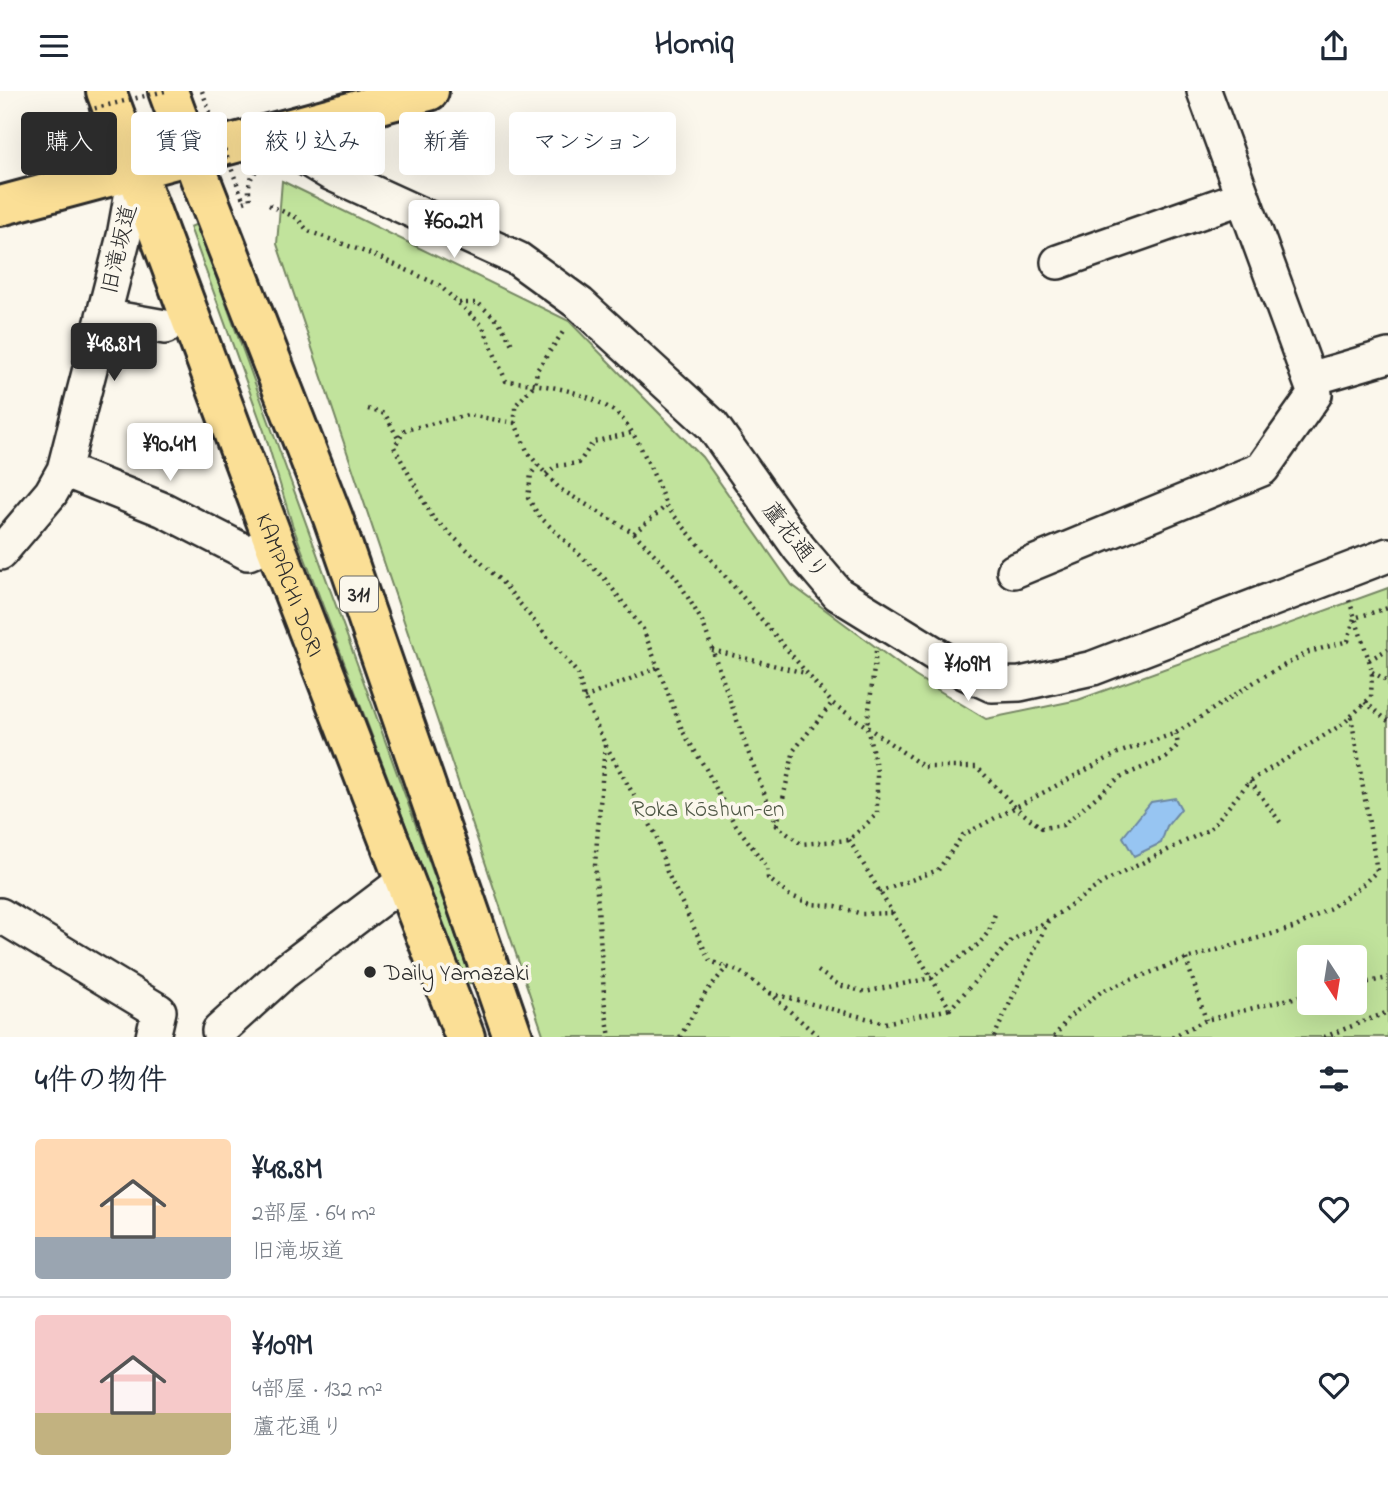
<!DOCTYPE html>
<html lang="ja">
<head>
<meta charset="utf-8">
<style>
  :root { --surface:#fff; --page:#f6f6f7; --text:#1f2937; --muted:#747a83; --line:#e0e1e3; --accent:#2b2b2b }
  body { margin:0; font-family:"Indie Flower","Klee One",sans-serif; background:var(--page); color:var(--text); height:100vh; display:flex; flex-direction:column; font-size:26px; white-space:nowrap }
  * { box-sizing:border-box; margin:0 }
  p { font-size:23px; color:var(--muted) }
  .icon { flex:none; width:38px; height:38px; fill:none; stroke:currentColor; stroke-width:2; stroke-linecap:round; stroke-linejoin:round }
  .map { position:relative; height:946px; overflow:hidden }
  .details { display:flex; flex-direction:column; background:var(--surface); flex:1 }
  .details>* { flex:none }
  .guide { position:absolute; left:21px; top:21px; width:700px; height:63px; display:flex; gap:14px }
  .needle { width:46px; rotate:168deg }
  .fabs { position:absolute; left:1297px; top:854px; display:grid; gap:14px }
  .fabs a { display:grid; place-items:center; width:70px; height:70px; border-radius:7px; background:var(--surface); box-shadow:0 7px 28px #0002; font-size:35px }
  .price { position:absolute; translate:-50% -60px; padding:0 16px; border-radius:7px; background:#fff; color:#222; font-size:23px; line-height:46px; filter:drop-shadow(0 2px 4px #0008) }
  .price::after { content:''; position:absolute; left:50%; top:42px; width:21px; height:16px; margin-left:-10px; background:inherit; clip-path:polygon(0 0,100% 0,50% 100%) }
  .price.on { background:var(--accent); color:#fff }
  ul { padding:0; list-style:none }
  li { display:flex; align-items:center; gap:21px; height:175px; padding:0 35px }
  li+li { border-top:2px solid var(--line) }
  li span { display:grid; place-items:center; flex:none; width:196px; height:140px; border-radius:7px; color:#555 }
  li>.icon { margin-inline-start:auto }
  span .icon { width:84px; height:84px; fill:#fffc; stroke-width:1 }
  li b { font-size:30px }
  h2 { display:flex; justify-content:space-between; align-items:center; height:84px; padding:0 35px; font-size:30px }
  .pill { padding:0 24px; border-radius:7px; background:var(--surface); box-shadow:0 7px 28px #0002; font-size:24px; line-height:63px }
  .pill.on { background:var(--accent); color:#fff }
  header { display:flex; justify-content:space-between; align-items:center; height:91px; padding:0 35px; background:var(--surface); font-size:32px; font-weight:700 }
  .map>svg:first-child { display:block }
  .green { fill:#c1e39c; stroke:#768764; stroke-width:2; fill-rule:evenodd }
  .water { fill:#97c5f2; stroke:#6c87a2; stroke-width:2 }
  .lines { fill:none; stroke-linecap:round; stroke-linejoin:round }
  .minor-casing { stroke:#2b2b2b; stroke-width:38 }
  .major-casing { stroke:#2b2b2b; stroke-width:44 }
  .path { stroke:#2b2b2b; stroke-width:4.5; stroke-dasharray:2 5; stroke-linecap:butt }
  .minor { stroke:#fbf7ec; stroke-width:33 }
  .major { stroke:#fbdf96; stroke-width:38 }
  .path-bridge { stroke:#2b2b2b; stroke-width:4.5; stroke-dasharray:2 5; stroke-linecap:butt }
  .poi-dot { fill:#2b2b2b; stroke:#fbf7ec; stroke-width:2.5 }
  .labels { text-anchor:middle; stroke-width:7; stroke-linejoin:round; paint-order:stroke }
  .shield { fill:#fbf7ec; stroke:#696865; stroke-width:2 }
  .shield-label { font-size:21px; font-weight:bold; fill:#2b2b2b }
  .street-label { font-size:23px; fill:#2b2b2b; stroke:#fbf7ec }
  .park-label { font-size:23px; fill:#505947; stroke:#fbf7ec }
  .poi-label { font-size:23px; fill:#2b2b2b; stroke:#fbf7ec; text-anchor:start }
</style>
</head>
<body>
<header><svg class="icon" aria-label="menu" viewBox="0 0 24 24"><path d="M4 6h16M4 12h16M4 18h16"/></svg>Homiq<svg class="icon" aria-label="share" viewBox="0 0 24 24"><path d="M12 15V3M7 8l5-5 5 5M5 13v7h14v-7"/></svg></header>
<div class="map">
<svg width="1388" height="946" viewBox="0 0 1388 946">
  <rect width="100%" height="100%" fill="#fbf7ec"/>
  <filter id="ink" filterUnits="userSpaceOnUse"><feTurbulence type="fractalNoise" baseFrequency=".0143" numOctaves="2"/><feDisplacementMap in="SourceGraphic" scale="14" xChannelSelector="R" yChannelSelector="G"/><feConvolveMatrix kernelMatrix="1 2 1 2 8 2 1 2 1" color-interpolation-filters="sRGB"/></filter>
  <g filter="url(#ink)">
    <path class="green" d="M282,90L569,230L702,366L792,494L915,585L986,628L1078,609L1388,497V946H544L277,153ZM1309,866H1354V912H1309Z
      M197,133L473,891L466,894L292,433L264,340L190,136Z"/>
    <path class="water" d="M1175,707L1181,718L1167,735L1161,752L1134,765L1123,746L1151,711Z"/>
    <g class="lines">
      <g class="minor-casing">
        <path id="minor" d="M296,36L305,67L330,82L518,168L580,213L712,334L799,457L838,503L966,582L992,594L1020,593L1093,577L1388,464
          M1058,171L1243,106
          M103,225L165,236
          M1310,288L1388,265
          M64,379L164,419L248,462L274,451
          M0,462L51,402L64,379L124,145L136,79
          M1014,480L1262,378L1315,303L1204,0
          M0,824L159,920L153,946
          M219,940L284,881L404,790"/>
      </g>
      <g class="major-casing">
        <g id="major">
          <path id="s1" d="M106,0L274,451L465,946"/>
          <path d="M168,0L200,87L333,427L513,946"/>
          <path d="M0,115L429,0"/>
        </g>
      </g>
      <path class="path" d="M70,62L85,36
        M244,111L250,109C248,97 248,89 256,80
        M269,114L297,127L308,140L376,165L439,194L482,234L506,290C544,294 583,298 615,321C634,334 658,392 666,415L832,612L867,636L877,680V723L849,749L801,753L777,735L747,658L703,532L676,486L634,442L560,398L546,383L528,362L515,332V315L535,293L537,279L565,238
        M459,212H478L499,231L513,255
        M368,318L385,323L399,349
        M515,332L468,324L405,339L394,356L433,427L502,491L578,583L584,607L605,653L656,744L667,781L710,870L740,881L769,902L819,946
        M538,374L531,383L528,407L539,425L605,488L643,538L683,641L706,678L733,730L767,776L768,787L789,804L811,813L836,815L862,823L893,822
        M546,383L556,375L579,372L593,351L631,342
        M634,442L666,415
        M712,559L805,582
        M876,560L867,636L924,676H977L1016,717L1042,737L1063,734L1120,686L1166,667L1178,654L1176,643
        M1369,569L1388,558
        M1372,581L1388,590
        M584,607L659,576
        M1365,611L1388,630
        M605,654L595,773L605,917L610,946
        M1250,690L1283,735
        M777,734L794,659L832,612
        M849,749L950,918L1012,849L1049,829L1102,792L1210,738L1250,690L1343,633L1371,606L1372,581L1369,569L1349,509
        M879,801L938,779L963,744L1118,662L1176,642L1259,588L1309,561L1348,550L1354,527L1388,517
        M1186,868L1206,929
        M818,880L839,894L865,901L931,887L979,853L989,840L995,823
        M1354,894L1388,887
        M770,902L885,932L950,918
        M680,946L706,901L727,876
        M994,946L1048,830
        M1054,946L1069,926L1102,900L1186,868L1296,836L1332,816L1360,796L1377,780L1351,625
        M1172,946L1206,929L1309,903
        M1324,946L1388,921"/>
      <use href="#minor" class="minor"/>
      <use href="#major" class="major"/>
      <path class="path-bridge" d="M202,0L244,111
        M88,19L165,0"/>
    </g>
  </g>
  <circle class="poi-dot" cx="370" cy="881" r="7"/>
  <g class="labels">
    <rect class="shield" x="340" y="485.5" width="38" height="35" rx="5"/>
    <g class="shield-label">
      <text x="359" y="510">311</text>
    </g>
    <g class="street-label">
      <text transform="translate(118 158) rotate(-77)" y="8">旧滝坂道</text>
      <text transform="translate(796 449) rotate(52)" y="8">蘆花通り</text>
      <text dy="8" stroke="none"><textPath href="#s1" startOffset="527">KAMPACHI DORI</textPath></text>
    </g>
    <g class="park-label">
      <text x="708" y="725">Roka Kōshun-en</text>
    </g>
    <g class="poi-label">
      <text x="384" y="889">Daily Yamazaki</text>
    </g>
  </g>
</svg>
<div class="fabs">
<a><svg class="needle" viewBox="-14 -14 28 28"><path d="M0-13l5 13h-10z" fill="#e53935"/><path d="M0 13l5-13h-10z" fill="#747a83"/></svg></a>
</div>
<b class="price" style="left:454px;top:169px">¥60.2M</b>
<b class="price on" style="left:114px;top:292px">¥48.8M</b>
<b class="price" style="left:170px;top:392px">¥90.4M</b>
<b class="price" style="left:968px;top:612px">¥109M</b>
<div class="guide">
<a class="pill on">購入</a>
<a class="pill">賃貸</a>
<a class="pill">絞り込み</a>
<a class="pill">新着</a>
<a class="pill">マンション</a>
</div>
</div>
<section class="details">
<h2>4件の物件<svg class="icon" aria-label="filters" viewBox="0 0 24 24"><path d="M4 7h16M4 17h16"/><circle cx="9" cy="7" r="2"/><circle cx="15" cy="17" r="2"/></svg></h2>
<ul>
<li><span style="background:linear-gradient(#ffd9b3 70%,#9aa5b1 0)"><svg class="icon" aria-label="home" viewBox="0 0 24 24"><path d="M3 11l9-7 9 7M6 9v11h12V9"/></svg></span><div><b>¥48.8M</b><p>2部屋 · 64 m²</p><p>旧滝坂道</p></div><svg class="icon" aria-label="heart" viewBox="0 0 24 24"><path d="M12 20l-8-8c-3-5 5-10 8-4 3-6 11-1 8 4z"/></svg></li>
<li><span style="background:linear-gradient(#f6c9c9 70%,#c2b280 0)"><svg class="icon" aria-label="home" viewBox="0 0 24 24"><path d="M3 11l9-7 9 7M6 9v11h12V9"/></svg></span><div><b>¥109M</b><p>4部屋 · 132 m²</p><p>蘆花通り</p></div><svg class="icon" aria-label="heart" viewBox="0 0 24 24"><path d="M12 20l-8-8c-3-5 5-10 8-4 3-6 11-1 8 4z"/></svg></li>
</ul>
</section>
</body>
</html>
